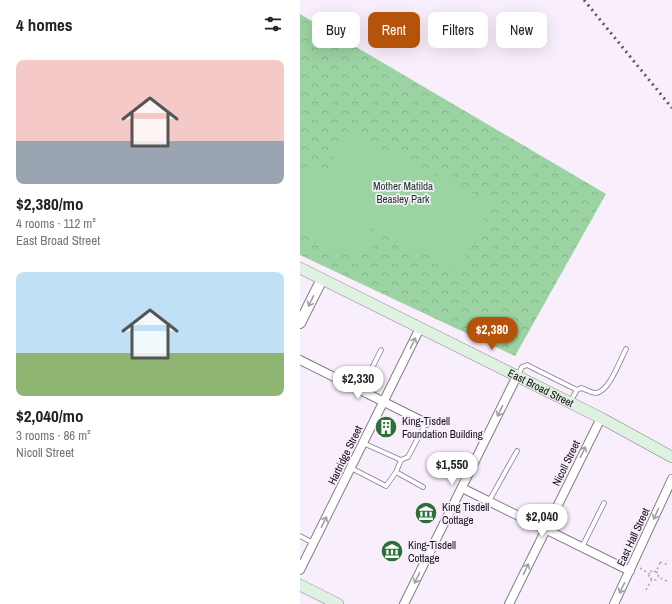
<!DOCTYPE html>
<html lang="en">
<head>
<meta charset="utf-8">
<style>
  :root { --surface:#fff; --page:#f6f6f6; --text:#222; --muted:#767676; --accent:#b45309 }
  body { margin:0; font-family:"Archivo Narrow",sans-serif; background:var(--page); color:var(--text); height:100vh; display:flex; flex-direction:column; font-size:15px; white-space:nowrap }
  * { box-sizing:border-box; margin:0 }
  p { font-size:13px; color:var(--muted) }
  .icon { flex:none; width:22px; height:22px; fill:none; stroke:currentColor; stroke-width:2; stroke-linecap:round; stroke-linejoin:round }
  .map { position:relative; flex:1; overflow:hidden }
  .drawer { display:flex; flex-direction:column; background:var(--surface); width:300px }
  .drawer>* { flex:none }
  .top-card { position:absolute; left:12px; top:12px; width:300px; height:36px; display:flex; gap:8px }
  .price { position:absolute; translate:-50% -34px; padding:0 9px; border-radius:14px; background:#fff; color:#222; font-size:13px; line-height:26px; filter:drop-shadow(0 1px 2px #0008) }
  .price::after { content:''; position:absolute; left:50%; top:24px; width:12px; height:9px; margin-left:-6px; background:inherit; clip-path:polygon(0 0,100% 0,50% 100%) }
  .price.active { background:var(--accent); color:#fff }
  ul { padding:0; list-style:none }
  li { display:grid; align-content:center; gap:8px; height:212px; padding:0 16px }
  li span { display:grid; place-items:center; height:124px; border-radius:8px; color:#555 }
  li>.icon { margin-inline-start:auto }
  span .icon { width:72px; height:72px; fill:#fffc; stroke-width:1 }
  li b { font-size:17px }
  h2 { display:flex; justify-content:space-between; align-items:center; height:48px; padding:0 16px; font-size:17px }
  .chip { padding:0 14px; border-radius:8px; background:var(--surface); box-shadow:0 4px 16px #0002; font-size:14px; line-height:36px }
  .chip.active { background:var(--accent); color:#fff }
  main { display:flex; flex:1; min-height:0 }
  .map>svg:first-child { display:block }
  .park { fill:url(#park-crowns) }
  .pitch { fill:#9bd3a2 }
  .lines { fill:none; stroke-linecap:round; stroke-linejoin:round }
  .service-casing { stroke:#857b88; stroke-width:5.5 }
  .minor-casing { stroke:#857b88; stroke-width:10 }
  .tertiary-casing { stroke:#857b88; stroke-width:12 }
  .secondary-casing { stroke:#857b88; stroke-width:12 }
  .path { stroke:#aaa2ad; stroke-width:1.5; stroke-dasharray:2 3; stroke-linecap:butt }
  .service { stroke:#fff; stroke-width:4 }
  .minor { stroke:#fff; stroke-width:8 }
  .tertiary { stroke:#fff; stroke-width:10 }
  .secondary { stroke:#dff2e1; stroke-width:11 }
  .rail { stroke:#5f5960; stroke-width:3; stroke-dasharray:2 4; stroke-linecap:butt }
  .oneway { stroke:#a1a0a1 }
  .labels { text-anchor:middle; stroke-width:3.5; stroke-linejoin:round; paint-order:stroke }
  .park-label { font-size:11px; fill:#143d1d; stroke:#f9eefc }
  .street-label { font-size:11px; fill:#141115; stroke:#f9eefc }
  .poi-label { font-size:11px; fill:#141115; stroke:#f9eefc; text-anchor:start }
</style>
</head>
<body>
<main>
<section class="drawer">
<h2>4 homes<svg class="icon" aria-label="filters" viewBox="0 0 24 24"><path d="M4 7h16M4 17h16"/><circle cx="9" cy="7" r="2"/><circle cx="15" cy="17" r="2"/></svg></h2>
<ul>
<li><span style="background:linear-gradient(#f6c9c9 65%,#9aa5b1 0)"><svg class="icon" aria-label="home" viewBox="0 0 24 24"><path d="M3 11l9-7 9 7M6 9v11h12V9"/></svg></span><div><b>$2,380/mo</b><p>4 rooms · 112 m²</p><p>East Broad Street</p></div></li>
<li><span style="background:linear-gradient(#bfe0f5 65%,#8fb573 0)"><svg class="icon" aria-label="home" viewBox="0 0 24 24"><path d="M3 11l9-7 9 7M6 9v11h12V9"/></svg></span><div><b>$2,040/mo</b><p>3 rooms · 86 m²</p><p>Nicoll Street</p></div></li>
</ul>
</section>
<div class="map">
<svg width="372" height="604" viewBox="0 0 372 604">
  <defs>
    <pattern id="park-crowns" width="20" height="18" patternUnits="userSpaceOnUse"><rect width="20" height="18" fill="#9bd3a2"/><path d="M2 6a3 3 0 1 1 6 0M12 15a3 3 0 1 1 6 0" fill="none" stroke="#85b48b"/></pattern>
  </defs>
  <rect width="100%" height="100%" fill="#f9eefc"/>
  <path class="park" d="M0,14L306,194L215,356L0,255Z"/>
  <path class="pitch" d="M46,131L192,203L159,269L70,227V237L58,260L0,232V183L7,165L28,168Z"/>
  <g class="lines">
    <g class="service-casing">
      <path id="service" d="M218,375L222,367L227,365L277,390
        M61,390L81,350
        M270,402L277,390L281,388C286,389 290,393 296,393C309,392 320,360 326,349
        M63,443L101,460
        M101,460L108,457L126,423
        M101,460L96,472L123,487
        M51,468L86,486L96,472
        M189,501L217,451
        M0,536L13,543
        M282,547L304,503"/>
    </g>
    <g class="minor-casing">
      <path id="minor" d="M0,360L126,423
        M162,488L330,571
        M0,570L120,328
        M104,604L217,376
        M209,604L301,418
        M314,604L372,479"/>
    </g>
    <g class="tertiary-casing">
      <path id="tertiary" d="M0,323L22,279"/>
    </g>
    <g class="secondary-casing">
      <g id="secondary">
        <path id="s1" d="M0,268L301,418L372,457"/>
        <path d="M0,585L38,604"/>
      </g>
    </g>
    <path class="path" d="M360,562L366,564L367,560
      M340,568L350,574
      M356,572L359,573L358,577L369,582
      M352,579L348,577L352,570L356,572L361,560
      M346,590L352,579L356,580L358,577"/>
    <use href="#service" class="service"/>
    <use href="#minor" class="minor"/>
    <use href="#tertiary" class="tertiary"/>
    <use href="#secondary" class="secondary"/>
    <path class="rail" d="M284,0L372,108"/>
  </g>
  <defs><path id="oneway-shaft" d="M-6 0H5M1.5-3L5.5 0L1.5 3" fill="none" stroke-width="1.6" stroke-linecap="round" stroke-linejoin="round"/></defs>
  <g class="oneway">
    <use href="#oneway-shaft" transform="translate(11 301) rotate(116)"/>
    <use href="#oneway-shaft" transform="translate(113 343) rotate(-64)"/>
    <use href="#oneway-shaft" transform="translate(200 411) rotate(116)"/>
    <use href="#oneway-shaft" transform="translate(283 452) rotate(-64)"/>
    <use href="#oneway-shaft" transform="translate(356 514) rotate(114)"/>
    <use href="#oneway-shaft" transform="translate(24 522) rotate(-64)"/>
    <use href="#oneway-shaft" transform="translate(226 569) rotate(-64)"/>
    <use href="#oneway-shaft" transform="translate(117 578) rotate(116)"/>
    <use href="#oneway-shaft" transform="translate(322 588) rotate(116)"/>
  </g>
  <defs>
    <g id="building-disc" transform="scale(1.15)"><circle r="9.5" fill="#2b6f39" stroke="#f9eefc"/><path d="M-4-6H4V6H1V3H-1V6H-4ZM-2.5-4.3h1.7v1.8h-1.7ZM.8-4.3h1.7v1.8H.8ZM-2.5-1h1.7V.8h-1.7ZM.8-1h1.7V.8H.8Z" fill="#fff"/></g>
    <g id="museum-disc" transform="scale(1.15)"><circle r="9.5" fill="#2b6f39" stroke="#f9eefc"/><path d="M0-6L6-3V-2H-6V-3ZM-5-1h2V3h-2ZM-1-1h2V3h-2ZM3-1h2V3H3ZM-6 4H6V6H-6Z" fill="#fff"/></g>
  </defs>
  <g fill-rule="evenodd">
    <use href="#building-disc" x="86" y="427"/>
    <use href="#museum-disc" x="126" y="513"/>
    <use href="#museum-disc" x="92" y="551"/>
  </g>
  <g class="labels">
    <g class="park-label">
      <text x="103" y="190">Mother Matilda<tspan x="103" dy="13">Beasley Park</tspan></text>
    </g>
    <g class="street-label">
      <text dy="4" stroke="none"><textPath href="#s1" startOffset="269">East Broad Street</textPath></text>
      <text transform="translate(45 455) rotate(-64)" y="4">Hartridge Street</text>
      <text transform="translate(266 463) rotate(-64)" y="4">Nicoll Street</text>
      <text transform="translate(333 537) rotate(-65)" y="4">East Hall Street</text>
    </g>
    <g class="poi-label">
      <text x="102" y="425">King-Tisdell<tspan x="102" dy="13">Foundation Building</tspan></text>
      <text x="142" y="511">King Tisdell<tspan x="142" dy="13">Cottage</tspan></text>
      <text x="108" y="549">King-Tisdell<tspan x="108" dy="13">Cottage</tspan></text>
    </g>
  </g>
</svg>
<b class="price active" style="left:192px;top:351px">$2,380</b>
<b class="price" style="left:58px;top:400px">$2,330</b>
<b class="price" style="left:152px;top:486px">$1,550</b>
<b class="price" style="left:242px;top:538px">$2,040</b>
<div class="top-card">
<a class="chip">Buy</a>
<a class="chip active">Rent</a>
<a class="chip">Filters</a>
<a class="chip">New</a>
</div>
</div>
</main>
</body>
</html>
